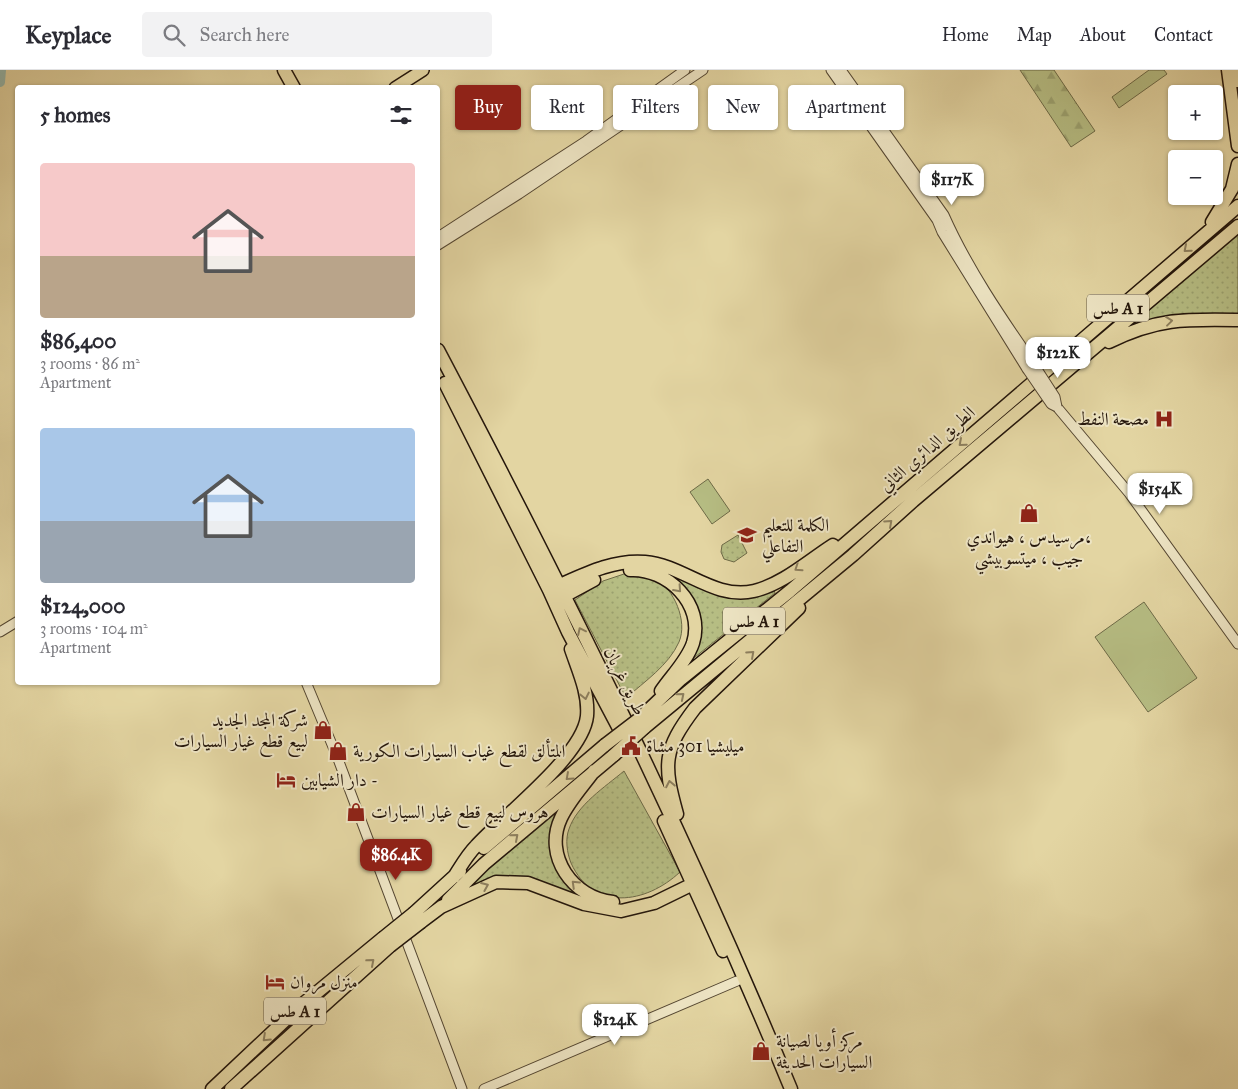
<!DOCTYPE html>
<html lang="en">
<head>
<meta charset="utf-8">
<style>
  :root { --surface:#fff; --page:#f2f2f3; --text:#2b2b33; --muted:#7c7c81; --line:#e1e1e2; --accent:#8f2418 }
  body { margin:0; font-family:"IM FELL Great Primer",Amiri,serif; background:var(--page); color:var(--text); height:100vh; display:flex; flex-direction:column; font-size:19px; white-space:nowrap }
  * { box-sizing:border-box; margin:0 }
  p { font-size:16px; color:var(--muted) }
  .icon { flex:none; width:28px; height:28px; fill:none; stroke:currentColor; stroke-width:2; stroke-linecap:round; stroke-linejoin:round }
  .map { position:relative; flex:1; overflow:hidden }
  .drawer { position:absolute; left:15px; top:15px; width:425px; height:600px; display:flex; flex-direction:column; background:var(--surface); border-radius:5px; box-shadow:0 1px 4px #0004 }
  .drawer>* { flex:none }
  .hud { position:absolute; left:455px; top:15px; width:475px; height:45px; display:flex; gap:10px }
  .fabs { position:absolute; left:1168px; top:15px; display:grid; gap:10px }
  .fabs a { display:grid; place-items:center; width:55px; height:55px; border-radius:5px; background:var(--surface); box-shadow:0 1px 4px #0004; font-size:25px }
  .price { position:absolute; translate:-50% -42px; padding:0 11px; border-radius:10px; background:#fff; color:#222; font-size:16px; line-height:32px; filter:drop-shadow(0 1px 2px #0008) }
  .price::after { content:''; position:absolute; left:50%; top:30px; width:15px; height:11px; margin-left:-8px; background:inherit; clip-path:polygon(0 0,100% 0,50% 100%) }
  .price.current { background:var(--accent); color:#fff }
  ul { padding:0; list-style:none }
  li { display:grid; align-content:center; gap:10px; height:265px; padding:0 25px }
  li span { display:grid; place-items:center; height:155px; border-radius:5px; color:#555 }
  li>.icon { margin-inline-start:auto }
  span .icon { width:90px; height:90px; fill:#fffc; stroke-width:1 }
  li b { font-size:21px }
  h2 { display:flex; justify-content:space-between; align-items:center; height:60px; padding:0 25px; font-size:21px }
  .tag { padding:0 18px; border-radius:5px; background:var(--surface); box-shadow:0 1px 4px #0004; font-size:18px; line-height:45px }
  .tag.current { background:var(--accent); color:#fff }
  header { display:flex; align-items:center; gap:30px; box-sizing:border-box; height:70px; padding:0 25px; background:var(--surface); border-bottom:1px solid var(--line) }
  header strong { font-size:24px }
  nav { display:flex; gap:28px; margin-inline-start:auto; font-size:18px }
  .search { width:350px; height:45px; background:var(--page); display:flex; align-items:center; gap:12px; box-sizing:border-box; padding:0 18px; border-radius:5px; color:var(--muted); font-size:19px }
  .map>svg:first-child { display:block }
  .grass { fill:url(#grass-dots); stroke:#6d6a47 }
  .forest { fill:url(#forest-firs); stroke:#6d6a47 }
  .pitch { fill:#b6bd83; stroke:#6d6a47 }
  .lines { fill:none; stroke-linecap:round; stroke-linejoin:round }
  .river { stroke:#96b8ac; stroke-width:10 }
  .minor-casing { stroke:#544631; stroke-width:11 }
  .major-casing { stroke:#24160b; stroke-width:14 }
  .highway-casing { stroke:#24160b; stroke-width:15 }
  .minor { stroke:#ede4c3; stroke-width:9 }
  .major { stroke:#e3d5a2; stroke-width:11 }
  .highway { stroke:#e3d5a2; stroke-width:12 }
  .minor-bridge-casing { stroke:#544631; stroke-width:11; stroke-linecap:butt }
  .highway-bridge-casing { stroke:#24160b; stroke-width:15; stroke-linecap:butt }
  .minor-bridge { stroke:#ede4c3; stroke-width:9 }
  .highway-bridge { stroke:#e3d5a2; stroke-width:12 }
  .oneway { stroke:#8d7f5e }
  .labels { text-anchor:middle; stroke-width:4; stroke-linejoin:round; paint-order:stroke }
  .shield { fill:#ede4c3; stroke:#605442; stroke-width:1 }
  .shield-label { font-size:16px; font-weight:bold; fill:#24160b }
  .poi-label { font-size:18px; fill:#24160b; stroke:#ede4c3; text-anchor:start }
  .street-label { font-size:18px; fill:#24160b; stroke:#ede4c3 }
</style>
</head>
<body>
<header>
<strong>Keyplace</strong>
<div class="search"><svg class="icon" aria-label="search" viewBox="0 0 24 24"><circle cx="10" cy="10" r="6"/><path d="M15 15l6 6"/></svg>Search here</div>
<nav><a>Home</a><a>Map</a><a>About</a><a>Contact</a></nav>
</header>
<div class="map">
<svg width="1238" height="1019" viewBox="0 0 1238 1019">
  <defs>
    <pattern id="grass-dots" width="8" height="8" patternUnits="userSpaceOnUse" patternTransform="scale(1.25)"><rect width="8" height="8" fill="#b6bd83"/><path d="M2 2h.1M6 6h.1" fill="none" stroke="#9ca270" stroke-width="1.8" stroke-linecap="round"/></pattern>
    <pattern id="forest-firs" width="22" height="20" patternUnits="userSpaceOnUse" patternTransform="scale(1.25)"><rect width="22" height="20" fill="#b6bd83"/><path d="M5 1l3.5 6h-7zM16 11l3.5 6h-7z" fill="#9ca270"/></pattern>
  </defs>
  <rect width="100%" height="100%" fill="#e3d5a2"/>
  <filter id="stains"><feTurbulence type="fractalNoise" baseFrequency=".004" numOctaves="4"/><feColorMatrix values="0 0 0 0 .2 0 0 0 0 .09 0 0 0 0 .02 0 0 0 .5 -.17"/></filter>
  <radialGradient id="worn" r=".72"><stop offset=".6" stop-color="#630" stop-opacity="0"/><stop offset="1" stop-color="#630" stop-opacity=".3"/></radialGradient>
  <path class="grass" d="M1238,162V247C1199,248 1158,244 1122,259Z
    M738,465L747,483L734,492L724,489L721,482L722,475Z
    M664,501L729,525L773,517L775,523L680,599L688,588L693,528L681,513Z
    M624,504C634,504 646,503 655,508C674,519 688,551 679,572C669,595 644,612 626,628L575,530L603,511Z
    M624,701L680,802C646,834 593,842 571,793C567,783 565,769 569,759C577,735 605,717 624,701Z
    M568,731L554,785L594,833L526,809L458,825Z"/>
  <path class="forest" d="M1020,0H1054L1095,61L1071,77Z"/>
  <path class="pitch" d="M1149,0H1164L1167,4L1119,38L1112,27Z
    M708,409L730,441L712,454L690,422Z
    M1144,532L1197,608L1148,642L1095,567Z"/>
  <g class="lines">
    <path class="river" d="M0,12L1,0"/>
    <g class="minor-casing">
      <path id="minor" d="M831,0L937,150L942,162L1027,299
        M841,0L944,145C967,197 1001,247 1033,293
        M438,167L586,71L685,0
        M438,175L519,124L703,0
        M1057,337L1129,423L1238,574
        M0,562L18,551
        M306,612L338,689L462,1019
        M484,1019L737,911"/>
    </g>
    <g class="major-casing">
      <path id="major" d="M395,18L423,0"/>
    </g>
    <g class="highway-casing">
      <path id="highway" d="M284,0L294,18
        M1228,0L1238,76
        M1237,0L1238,11
        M1212,152L1232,119L1238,94
        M1109,272C1157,248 1186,249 1238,250
        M438,280C565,521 687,767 791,1019
        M445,313L549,520L568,562L625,670
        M630,500C667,498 705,534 693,573C687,591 671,606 661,621
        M551,519C581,506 612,489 645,492C684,495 713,530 754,521C783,514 808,491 833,475
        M557,530L594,510
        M639,649L681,609L790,521L1238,136
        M644,658L853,485L913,431L1238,156
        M594,701C583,716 569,731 561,748C543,786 573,828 613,832
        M677,744C663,694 663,680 695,638L799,538
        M664,751L723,881
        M484,778L605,675
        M454,807C461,796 467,785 476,776C504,745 583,686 587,646C589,623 578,600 571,579
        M448,830L484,794L614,685
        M414,843L460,801
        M421,852L441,837L496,812L528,813L584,834L621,841L654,833L699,811
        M212,1019L298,938L383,868
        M231,1019L390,876"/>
    </g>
    <use href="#minor" class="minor"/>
    <use href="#major" class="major"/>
    <use href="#highway" class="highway"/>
    <g class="minor-bridge-casing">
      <path id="minor-bridge" d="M1033,293L1055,327L1057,337
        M1027,299L1051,334L1057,337"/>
    </g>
    <g class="highway-bridge-casing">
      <path id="highway-bridge" d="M605,675L639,649
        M614,685L644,658
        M383,868L414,843
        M390,876L421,852"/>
    </g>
    <use href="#minor-bridge" class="minor-bridge"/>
    <use href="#highway-bridge" class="highway-bridge"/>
  </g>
  <defs><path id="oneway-chevron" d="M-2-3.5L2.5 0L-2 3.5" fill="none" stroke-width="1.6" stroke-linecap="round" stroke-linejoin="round" transform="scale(1.25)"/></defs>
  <g class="oneway">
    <use href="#oneway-chevron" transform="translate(1187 179) rotate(139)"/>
    <use href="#oneway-chevron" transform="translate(1169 251) rotate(-7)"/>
    <use href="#oneway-chevron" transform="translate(962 373) rotate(139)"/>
    <use href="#oneway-chevron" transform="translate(889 453) rotate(-42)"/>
    <use href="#oneway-chevron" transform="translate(798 498) rotate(146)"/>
    <use href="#oneway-chevron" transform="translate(678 519) rotate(48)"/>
    <use href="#oneway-chevron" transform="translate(581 561) rotate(-116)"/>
    <use href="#oneway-chevron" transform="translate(751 584) rotate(-42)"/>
    <use href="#oneway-chevron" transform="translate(585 626) rotate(78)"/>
    <use href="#oneway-chevron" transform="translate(681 626) rotate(-40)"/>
    <use href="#oneway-chevron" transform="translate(569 707) rotate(138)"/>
    <use href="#oneway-chevron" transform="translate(670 714) rotate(-101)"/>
    <use href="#oneway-chevron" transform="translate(515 767) rotate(-41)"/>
    <use href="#oneway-chevron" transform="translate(575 814) rotate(-136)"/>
    <use href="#oneway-chevron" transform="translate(485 816) rotate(-23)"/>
    <use href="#oneway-chevron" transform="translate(371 892) rotate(-41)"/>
    <use href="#oneway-chevron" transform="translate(266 968) rotate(137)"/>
  </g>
  <defs>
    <g id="hospital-bare" transform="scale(1.5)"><path d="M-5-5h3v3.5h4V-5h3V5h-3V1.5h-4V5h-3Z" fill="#8f2418" stroke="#ede4c3" stroke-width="2.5" paint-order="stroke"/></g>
    <g id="shop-bare" transform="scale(1.5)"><path d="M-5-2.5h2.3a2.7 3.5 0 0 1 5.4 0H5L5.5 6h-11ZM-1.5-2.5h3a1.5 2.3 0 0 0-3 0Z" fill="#8f2418" stroke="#ede4c3" stroke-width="2.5" paint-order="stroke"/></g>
    <g id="school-bare" transform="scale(1.5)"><path d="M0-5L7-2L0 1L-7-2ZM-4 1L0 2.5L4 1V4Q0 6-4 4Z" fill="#8f2418" stroke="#ede4c3" stroke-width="2.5" paint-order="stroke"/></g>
    <g id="civic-bare" transform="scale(1.5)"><path d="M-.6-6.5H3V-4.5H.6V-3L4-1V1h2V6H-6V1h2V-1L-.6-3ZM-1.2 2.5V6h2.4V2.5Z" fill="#8f2418" stroke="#ede4c3" stroke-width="2.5" paint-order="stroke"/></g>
    <g id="hotel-bare" transform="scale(1.5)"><path d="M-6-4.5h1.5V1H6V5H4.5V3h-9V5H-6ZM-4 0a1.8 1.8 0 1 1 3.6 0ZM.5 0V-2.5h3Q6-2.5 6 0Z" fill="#8f2418" stroke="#ede4c3" stroke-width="2.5" paint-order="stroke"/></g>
  </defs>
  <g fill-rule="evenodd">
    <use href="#hospital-bare" x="1164" y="349"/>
    <use href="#shop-bare" x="1029" y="443"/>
    <use href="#school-bare" x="747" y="465"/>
    <use href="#shop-bare" x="323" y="660"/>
    <use href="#civic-bare" x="631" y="676"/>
    <use href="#shop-bare" x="338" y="681"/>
    <use href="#hotel-bare" x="286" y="710"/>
    <use href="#shop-bare" x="356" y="742"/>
    <use href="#hotel-bare" x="275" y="912"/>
    <use href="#shop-bare" x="761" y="981"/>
  </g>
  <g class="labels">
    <g class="shield">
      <rect x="1087" y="224.5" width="62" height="27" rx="4"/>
      <rect x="723" y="537.5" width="62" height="27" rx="4"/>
      <rect x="264" y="927.5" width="62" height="27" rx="4"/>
    </g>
    <g class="shield-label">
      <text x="1118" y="244">طس A 1</text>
      <text x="754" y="557">طس A 1</text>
      <text x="295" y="947">طس A 1</text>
    </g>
    <g class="poi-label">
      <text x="1149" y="355" text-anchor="end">مصحة النفط</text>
      <text x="762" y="461">الكلمة للتعليم<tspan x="762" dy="21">التفاعلي</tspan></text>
      <text x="1029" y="473" text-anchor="middle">مرسيدس ، هيواندي،<tspan x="1029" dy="21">جيب ، ميتسوبيشي</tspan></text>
      <text x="308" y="656" text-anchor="end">شركة المجد الجديد<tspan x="308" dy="21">لبيع قطع غيار السيارات</tspan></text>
      <text x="646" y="682">ميليشيا 301 مشاة</text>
      <text x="353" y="687">المتألق لقطع غياب السيارات الكورية</text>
      <text x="301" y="716">دار الشيابين -</text>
      <text x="371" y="748">هروس لبيع قطع غيار السيارات</text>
      <text x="290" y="918">منزل مروان</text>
      <text x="776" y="977">مركز أويا لصيانة<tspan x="776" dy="21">السيارات الحديثة</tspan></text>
    </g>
    <g class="street-label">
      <text transform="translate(927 379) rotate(-41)" y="6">الطريق الدائري الثاني</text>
      <text transform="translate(625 611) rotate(64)" y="6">طريق غريان</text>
    </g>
  </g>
  <rect width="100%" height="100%" filter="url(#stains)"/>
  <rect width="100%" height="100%" fill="url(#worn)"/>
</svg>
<div class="fabs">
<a>+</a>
<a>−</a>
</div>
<b class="price" style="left:952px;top:136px">$117K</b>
<b class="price" style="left:1058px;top:309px">$122K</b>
<b class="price" style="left:1160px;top:445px">$154K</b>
<b class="price current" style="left:396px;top:811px">$86.4K</b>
<b class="price" style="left:615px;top:976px">$124K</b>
<div class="hud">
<a class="tag current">Buy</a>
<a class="tag">Rent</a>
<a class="tag">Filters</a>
<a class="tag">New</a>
<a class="tag">Apartment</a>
</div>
<section class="drawer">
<h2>5 homes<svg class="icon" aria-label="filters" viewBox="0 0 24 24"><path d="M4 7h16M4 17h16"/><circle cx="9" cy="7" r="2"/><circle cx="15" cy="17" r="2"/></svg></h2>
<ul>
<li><span style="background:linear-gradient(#f6c9c9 60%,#b9a48a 0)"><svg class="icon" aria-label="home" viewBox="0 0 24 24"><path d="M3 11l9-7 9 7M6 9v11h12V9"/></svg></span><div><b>$86,400</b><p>3 rooms · 86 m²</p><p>Apartment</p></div></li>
<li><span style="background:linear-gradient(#a9c7e8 60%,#9aa5b1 0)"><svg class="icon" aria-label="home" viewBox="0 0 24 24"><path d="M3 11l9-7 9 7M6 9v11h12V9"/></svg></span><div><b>$124,000</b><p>3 rooms · 104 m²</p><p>Apartment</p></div></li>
</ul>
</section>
</div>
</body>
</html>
